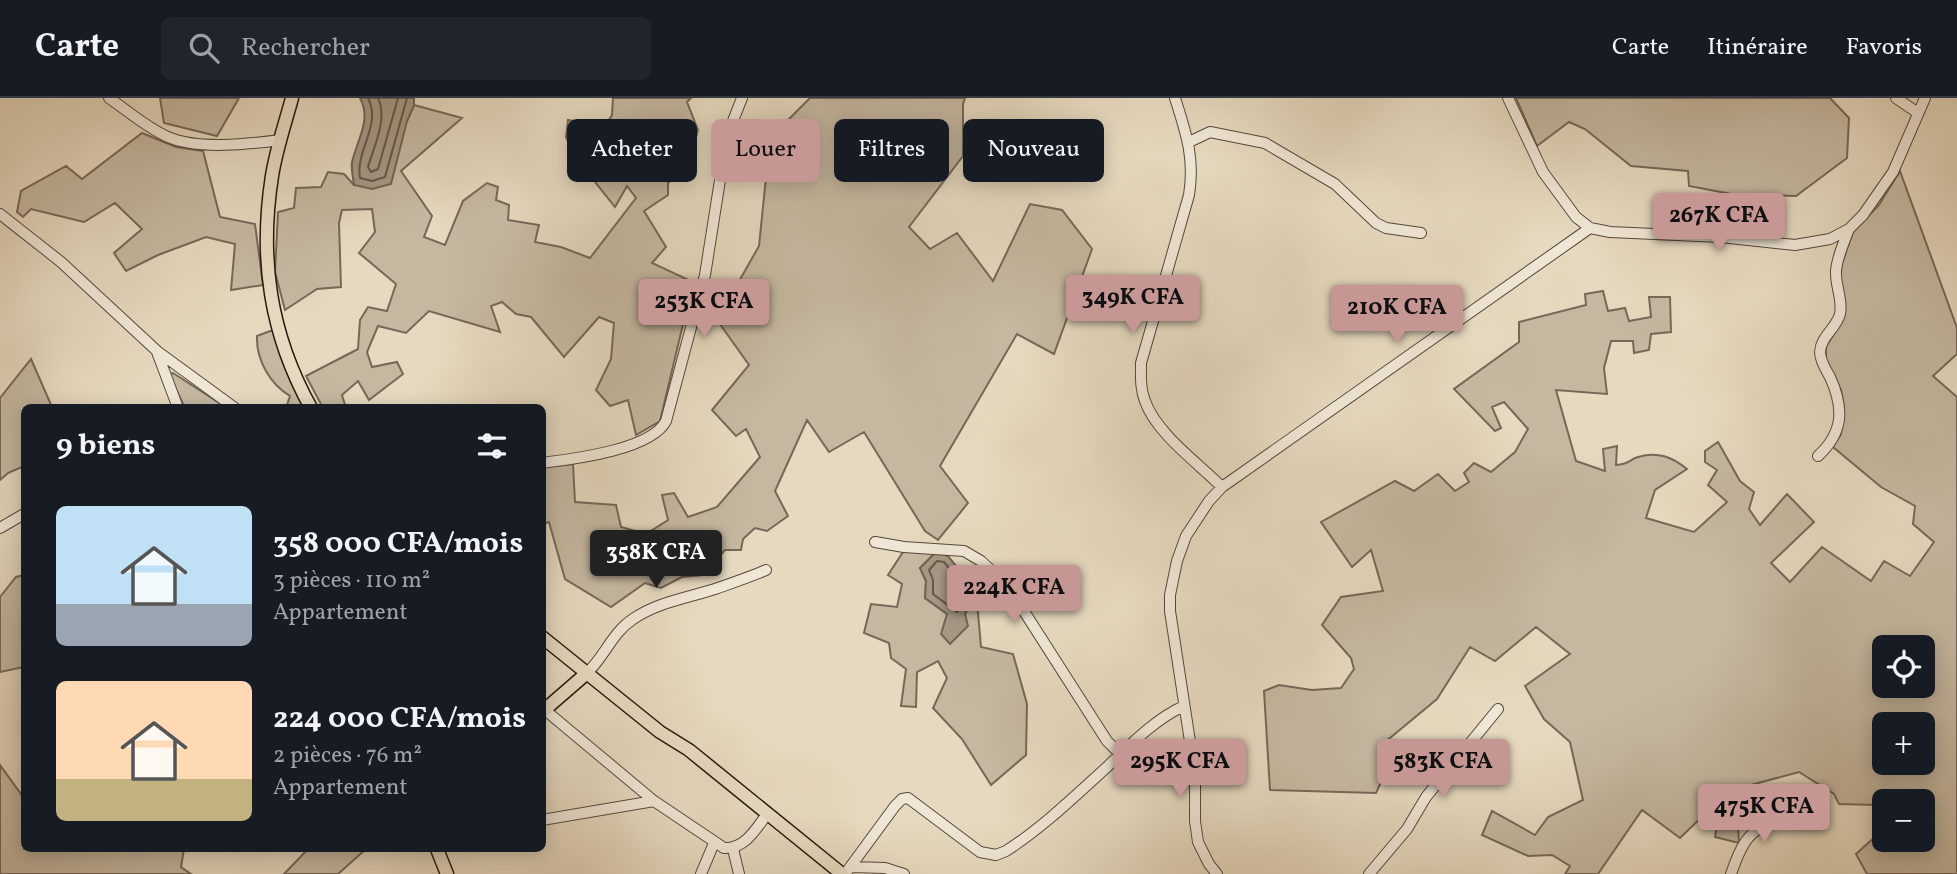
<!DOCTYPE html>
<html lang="fr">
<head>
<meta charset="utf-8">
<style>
  :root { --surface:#171b24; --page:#20242c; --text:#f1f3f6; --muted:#9ea1a6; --line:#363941; --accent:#c59692 }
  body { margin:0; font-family:Vollkorn,serif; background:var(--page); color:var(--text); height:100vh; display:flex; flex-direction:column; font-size:26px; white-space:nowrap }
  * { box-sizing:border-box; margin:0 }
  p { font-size:23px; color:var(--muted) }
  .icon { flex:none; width:38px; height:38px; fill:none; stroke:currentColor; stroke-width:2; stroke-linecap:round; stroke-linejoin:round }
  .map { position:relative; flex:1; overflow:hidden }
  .drawer { position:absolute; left:21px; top:306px; width:525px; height:448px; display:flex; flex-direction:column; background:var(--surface); border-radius:10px; box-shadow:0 4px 18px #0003 }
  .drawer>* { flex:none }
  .guide { position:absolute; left:567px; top:21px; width:665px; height:63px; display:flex; gap:14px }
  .fabs { position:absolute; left:1872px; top:537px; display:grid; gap:14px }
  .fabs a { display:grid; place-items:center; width:63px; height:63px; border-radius:10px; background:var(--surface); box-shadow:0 4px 18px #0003; font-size:35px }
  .price { position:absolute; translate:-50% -60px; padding:0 16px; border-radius:7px; background:var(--accent); color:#111; font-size:23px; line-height:46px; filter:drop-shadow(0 2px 4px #0008) }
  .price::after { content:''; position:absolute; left:50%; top:42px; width:21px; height:16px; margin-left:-10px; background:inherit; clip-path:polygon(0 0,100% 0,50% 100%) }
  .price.on { background:#222; color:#fff }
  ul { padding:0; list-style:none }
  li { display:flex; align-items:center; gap:21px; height:175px; padding:0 35px }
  li span { display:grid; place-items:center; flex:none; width:196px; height:140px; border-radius:10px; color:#555 }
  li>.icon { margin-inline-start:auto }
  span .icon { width:84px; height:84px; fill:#fffc; stroke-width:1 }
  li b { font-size:30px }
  h2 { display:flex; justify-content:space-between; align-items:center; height:84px; padding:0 35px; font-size:30px }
  .pill { padding:0 24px; border-radius:10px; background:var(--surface); box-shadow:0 4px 18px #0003; font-size:24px; line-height:63px }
  .pill.on { background:var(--accent); color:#111 }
  header { display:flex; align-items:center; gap:42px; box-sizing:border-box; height:98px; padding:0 35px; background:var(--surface); border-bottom:2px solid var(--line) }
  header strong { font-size:33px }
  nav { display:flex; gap:38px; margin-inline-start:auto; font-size:24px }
  .search { width:490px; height:63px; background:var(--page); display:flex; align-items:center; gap:18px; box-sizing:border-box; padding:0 24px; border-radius:10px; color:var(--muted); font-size:26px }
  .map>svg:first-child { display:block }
  .green { fill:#c5b8a1; stroke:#766858; stroke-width:2; fill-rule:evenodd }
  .water { fill:#a59784; stroke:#726456; stroke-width:2 }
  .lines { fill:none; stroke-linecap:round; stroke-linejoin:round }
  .shore { stroke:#66574a; stroke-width:2 }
  .minor-casing { stroke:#56483c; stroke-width:12 }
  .major-casing { stroke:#261710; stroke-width:15 }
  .minor { stroke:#efe6d5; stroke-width:10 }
  .major { stroke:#e6d9bf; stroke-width:12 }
</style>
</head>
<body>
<header>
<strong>Carte</strong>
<div class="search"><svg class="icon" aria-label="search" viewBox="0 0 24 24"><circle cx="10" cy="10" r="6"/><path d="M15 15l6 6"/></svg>Rechercher</div>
<nav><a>Carte</a><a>Itinéraire</a><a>Favoris</a></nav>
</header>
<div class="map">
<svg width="1957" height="776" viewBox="0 0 1957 776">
  <rect width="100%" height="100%" fill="#e6d9bf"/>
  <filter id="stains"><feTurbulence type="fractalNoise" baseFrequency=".00286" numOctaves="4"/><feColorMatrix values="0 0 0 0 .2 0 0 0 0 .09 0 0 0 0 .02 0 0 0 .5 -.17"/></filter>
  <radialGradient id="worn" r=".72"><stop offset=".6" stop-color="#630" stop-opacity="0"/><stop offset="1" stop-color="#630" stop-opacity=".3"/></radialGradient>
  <path class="green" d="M160,0H239L217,38L164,25Z
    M613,0H691L687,4L698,32L687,70L668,85V97L644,113L666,149L652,165L693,184L660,323L636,337L628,302L610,308L596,292L611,261L614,225L599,219L564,259L531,219L516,216L502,204L491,208L500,234L429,213L406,235L378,228L367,254L372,269L397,264L403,276L369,302L358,283L342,297L346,310H323L306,278L358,251L360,222L368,209L387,213L396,186L359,155L375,134L372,111L342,112L339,125L341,189L317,191L285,212L275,174L278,114L294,110L296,90L321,89L328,74L344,76L354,87L407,23L414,7L462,20L401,73L432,118L424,139L445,147L463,103L487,85L498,89L496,102L509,107L508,122L539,127L535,144L561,149L590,160L636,100L627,88L615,109L576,60L566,39L568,22L574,23V37L592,34L597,41L612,17Z
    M810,0H965L963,6V58L909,129L930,151L957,135L993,183L1030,106L1062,112L1092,151L1054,256L1017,236L940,368L968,405L938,442L925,433L864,334L829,354L807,322L775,393L788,418L767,433L755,430L743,441L741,452H725L702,477L682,479L661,490L645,485L611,509L565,481L549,424L543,426V369L573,366L575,404L616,407L621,429L646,436L668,422L662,397L674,395L688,419L717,409L760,359L746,331L736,338L712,312L749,267L717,222L759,148L770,40Z
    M1516,0H1830L1849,20L1847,60L1796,98L1731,96L1689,88L1688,73L1631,68L1585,31L1569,24L1537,48Z
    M142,35L176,49L203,53L220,119L255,126L263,187L231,192L235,146L206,139L158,157L126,173L114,155L142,131L115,105L84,124L31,111L23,119L17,114L21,93L66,68L82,81Z
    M1900,73L1957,230V256L1933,278L1957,299V776H1867L1856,756L1885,730V742H1923V704H1885V720L1877,707L1839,706L1834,696L1799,674L1736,691L1739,745L1715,739L1718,722L1708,713L1680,740L1642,712L1598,776H1565L1570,768L1552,757L1528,758L1482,737L1492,713L1535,737L1548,719L1583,702L1570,644L1544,621L1525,588L1570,556L1536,529L1495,563L1470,549L1437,601L1384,645L1385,676L1376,695L1270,692L1264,593L1279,587L1312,592L1341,590L1354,571L1351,560L1322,527L1341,499L1383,493L1371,452L1352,469L1321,424L1395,383L1414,393L1438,376L1455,393L1469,384L1464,375L1474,365L1491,374L1515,354L1528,331L1504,304L1492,309L1501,330L1495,333L1454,291L1519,244V224L1586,207L1585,196L1603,193L1608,213L1625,210L1629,223L1651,219L1649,199H1670L1671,234L1651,236L1649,252L1634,255L1633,243H1611L1604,270L1607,296L1556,292L1576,363L1605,373L1603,351L1617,348L1616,367C1630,366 1628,362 1638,359C1658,353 1672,359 1687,371L1655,392L1646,420L1694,434L1727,404L1708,387L1717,372L1705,364V353L1718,344L1740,383L1754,394L1749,411L1760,427L1787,396L1814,424L1771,465L1790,484L1822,449L1871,483L1884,463L1910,478L1934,444L1913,426L1915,408L1881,389L1833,349L1841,336L1844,309L1841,292L1826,262V249L1842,222L1839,174L1853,134L1879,107ZM1885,550H1923V588H1885ZM1885,626H1923V665H1885Z
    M270,233H274L308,310H286L290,298C270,286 256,262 257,238Z
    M31,261L52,309L24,310V368L8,375L0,382V300Z
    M173,275L227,310H185L169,277Z
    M903,454H936L920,470L926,483L925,500L947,516H965L976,492L981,549L1013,556L1027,606L1026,657L991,687L962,641L933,610L947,580L938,563L917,574L916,609L901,608L906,571L891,560L889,545L864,535L871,506L897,509L902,486L888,477Z
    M24,477V569L0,574V499L16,479Z
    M0,667L21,696L24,705V751H184L181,769L191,776H0Z
    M308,751H366L338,776H284Z"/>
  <path class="water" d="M360,0H414V7L407,23L391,86L372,91L354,87C353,79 351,71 352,64C357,42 372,22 360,0Z
    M936,454L948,458L976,492L965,516L968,528L950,546L941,536L947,516L925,500L926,483L920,470Z"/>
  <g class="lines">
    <path class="shore" d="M368,0C382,27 355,53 360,80L372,83L385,79L407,0
      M378,0C388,21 374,48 368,69L371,74L378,71L398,0
      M937,463L944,464L967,492L957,514L933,496V482L929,472Z"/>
    <g class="minor-casing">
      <path id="minor" d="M109,0C128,13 147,30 168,39C198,52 249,46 281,42
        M1175,0C1186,35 1195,60 1189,97L1141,265C1141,278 1140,290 1145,303C1156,335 1198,365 1222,389
        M1508,0L1543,74L1576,119L1590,130L1610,134L1721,139L1795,147L1830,141L1849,131L1863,117L1893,74L1925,0
        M1896,0L1918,15
        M1189,44L1210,34L1265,45L1335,86L1376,125L1386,130L1421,135
        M0,116L61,164L157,253L235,310
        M157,254L178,310
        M1818,358C1844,334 1844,310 1830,279C1826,272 1820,263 1820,254C1821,238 1836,231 1840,216C1843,202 1835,187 1836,173C1837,159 1844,144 1849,131
        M542,365C573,361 651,352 666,323L705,177L727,38L742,0
        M0,430L24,416
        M875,444L904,449L964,453L981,463L999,480L1020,507L1107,643L1120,656
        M587,575C605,558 612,535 633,521C658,504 687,500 715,491C732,485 750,479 766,472
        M545,612L654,703L724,750C745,751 756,731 767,716
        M542,722L654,703
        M733,751L739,776
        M851,769L885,770L904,776
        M701,776L714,745
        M845,776L895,708L902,701L908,700L980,754L996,757L1006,753C1042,730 1075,698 1107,669C1130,647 1155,621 1184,608
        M1217,776L1209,766L1198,744L1195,723V676L1170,513V497L1177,463L1186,438L1209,403L1222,389L1590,130
        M1369,776L1407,731L1426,699L1498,611
        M1731,776C1746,733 1753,730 1795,716"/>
    </g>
    <g class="major-casing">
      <path id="major" d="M292,0C285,26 276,52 272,78C259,161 270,236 311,310
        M542,539L660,634L689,652L842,776
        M542,614L587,575
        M437,751L447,776"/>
    </g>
    <use href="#minor" class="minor"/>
    <use href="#major" class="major"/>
  </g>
  <rect width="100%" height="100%" filter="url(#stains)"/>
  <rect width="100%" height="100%" fill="url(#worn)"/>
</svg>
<div class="fabs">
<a><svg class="icon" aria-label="locate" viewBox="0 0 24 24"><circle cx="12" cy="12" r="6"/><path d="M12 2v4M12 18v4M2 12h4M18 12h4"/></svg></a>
<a>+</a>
<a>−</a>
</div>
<b class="price" style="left:1719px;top:155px">267K CFA</b>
<b class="price" style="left:1133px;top:237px">349K CFA</b>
<b class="price" style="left:704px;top:241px">253K CFA</b>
<b class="price" style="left:1397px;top:247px">210K CFA</b>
<b class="price on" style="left:656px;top:492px">358K CFA</b>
<b class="price" style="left:1014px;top:527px">224K CFA</b>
<b class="price" style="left:1180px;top:701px">295K CFA</b>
<b class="price" style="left:1443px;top:701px">583K CFA</b>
<b class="price" style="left:1764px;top:746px">475K CFA</b>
<div class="guide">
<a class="pill">Acheter</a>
<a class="pill on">Louer</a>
<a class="pill">Filtres</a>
<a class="pill">Nouveau</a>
</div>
<section class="drawer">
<h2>9 biens<svg class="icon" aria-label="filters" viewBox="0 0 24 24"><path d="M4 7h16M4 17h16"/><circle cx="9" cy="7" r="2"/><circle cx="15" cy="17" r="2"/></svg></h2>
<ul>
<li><span style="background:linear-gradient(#bfe0f5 70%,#9aa5b1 0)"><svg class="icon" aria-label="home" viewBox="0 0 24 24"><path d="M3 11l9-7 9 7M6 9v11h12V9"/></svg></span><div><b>358 000 CFA/mois</b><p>3 pièces · 110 m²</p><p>Appartement</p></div></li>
<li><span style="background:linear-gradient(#ffd9b3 70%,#c2b280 0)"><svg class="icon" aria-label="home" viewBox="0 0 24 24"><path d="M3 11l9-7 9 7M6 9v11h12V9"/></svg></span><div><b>224 000 CFA/mois</b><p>2 pièces · 76 m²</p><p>Appartement</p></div></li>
</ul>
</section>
</div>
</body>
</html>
